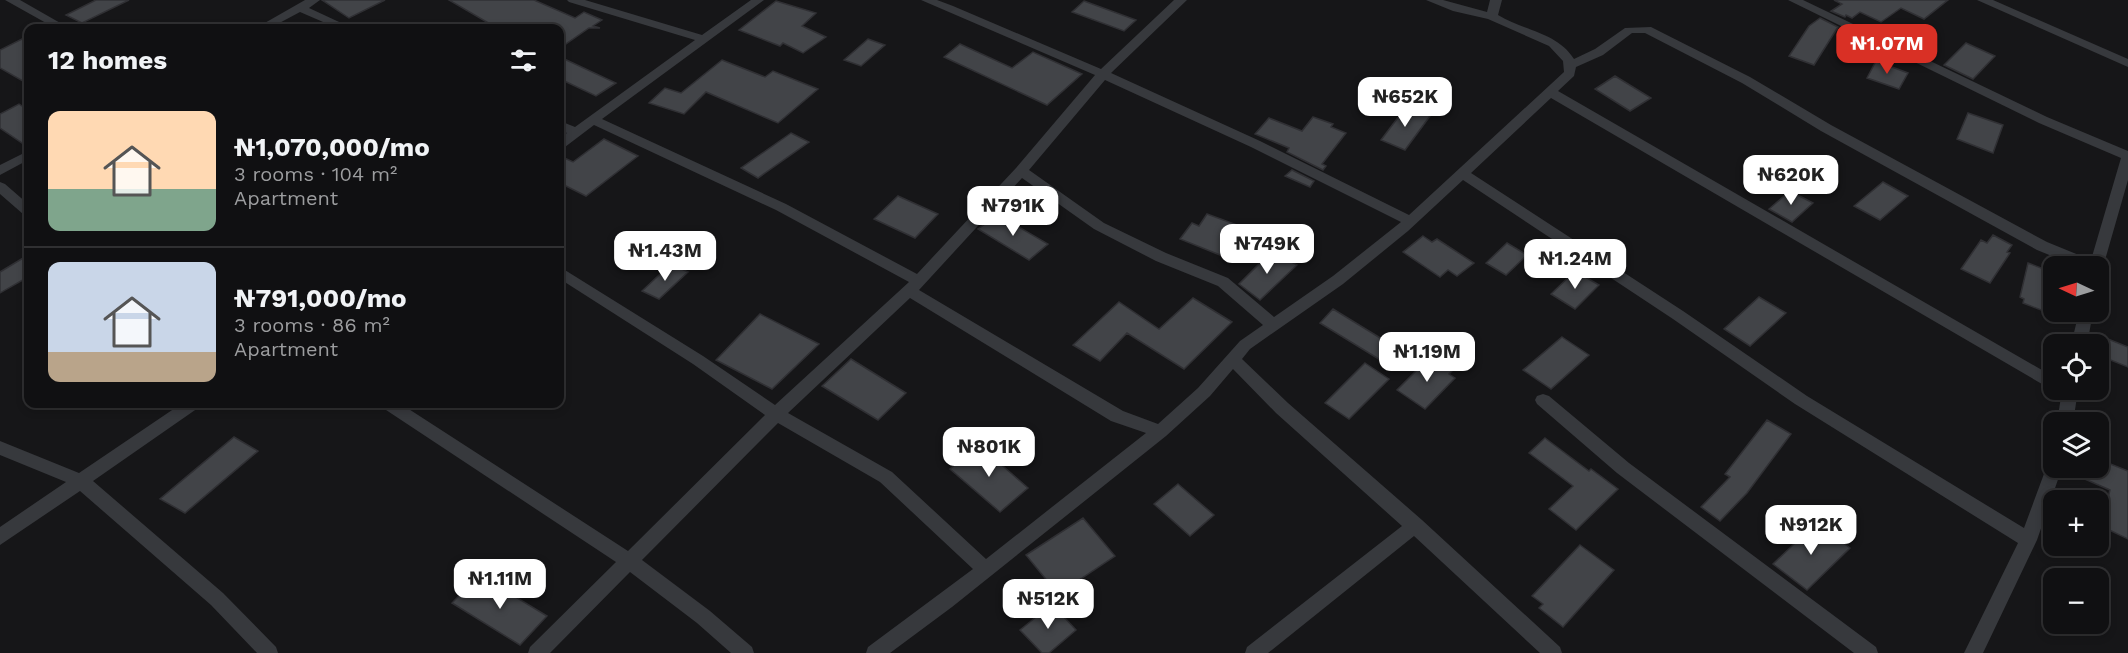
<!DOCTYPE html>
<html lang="en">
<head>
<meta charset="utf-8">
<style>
  :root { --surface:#101012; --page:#19191b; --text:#f1f3f6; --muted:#9c9d9f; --line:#303032; --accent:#d93025 }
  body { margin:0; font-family:"Work Sans",sans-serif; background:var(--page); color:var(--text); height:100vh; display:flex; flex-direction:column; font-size:22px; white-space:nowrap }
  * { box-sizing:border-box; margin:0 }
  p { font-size:20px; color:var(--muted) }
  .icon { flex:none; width:33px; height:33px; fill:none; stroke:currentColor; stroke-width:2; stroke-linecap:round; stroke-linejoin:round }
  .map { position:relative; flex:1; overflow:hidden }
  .side { position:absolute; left:24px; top:24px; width:540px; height:384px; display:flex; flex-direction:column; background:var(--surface); border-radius:12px; box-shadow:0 3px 9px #0003,0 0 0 2px var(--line) }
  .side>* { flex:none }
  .needle { width:39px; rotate:274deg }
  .fabs { position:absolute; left:2043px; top:256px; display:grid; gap:12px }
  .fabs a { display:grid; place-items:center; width:66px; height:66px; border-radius:12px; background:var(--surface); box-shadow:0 3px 9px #0003,0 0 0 2px var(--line); font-size:30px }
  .price { position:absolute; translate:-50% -51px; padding:0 14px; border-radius:12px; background:#fff; color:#222; font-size:20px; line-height:39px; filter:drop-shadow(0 2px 3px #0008) }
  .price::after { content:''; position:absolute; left:50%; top:36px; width:18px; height:14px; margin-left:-9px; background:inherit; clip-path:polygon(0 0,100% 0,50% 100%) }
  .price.selected { background:var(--accent); color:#fff }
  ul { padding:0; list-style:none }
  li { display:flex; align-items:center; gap:18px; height:150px; padding:0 24px }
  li+li { border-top:2px solid var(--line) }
  li span { display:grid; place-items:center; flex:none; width:168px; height:120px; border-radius:12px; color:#555 }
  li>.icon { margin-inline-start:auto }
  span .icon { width:72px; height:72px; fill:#fffc; stroke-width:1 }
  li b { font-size:26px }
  h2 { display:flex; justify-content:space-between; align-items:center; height:72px; padding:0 24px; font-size:26px }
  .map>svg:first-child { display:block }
  .building { fill:#424448; stroke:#303034; stroke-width:1.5 }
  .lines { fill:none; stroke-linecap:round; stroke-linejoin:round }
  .minor { fill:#37393d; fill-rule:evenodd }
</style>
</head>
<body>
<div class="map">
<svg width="2128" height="653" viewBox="0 0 2128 653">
  <rect width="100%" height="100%" fill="#161618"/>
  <path class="building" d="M96,0H129L82,23L66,15Z
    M322,0H385L349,18Z
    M449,0H534L575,18L584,12L602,20L593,26L600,28H589L560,48V28H497Z
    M1834,0H1948L1924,19L1901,8L1881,22L1860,12L1852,18L1846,15L1845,17L1831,11L1842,4Z
    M776,1L816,13L802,26L826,37L803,53L783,43L780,46L739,30Z
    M1084,1L1136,20L1124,31L1072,12Z
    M1820,18L1838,27L1814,65L1789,56L1809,26Z
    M28,36V84L0,68V50Z
    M868,39L885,45L861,66L844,60Z
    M1966,43L1995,56L1973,79L1944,65Z
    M960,44L1012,68L1033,52L1082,74L1047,105L944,57Z
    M560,57L616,83L596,96L560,79Z
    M722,60L765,77L773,71L818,89L778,123L706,92L684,114L649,103L665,88L681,93Z
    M1876,61L1908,73L1899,89L1867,78Z
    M1615,76L1651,98L1630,111L1595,89Z
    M19,104L28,110V147L0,128V114Z
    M1406,107L1430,116L1405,150L1381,140Z
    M1968,113L2003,125L1993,153L1957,139Z
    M1313,117L1333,124L1331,127L1346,133L1322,164L1326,166L1323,170L1287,152L1289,148L1255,134L1269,118L1302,131Z
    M791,133L809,142L758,178L741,168Z
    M604,139L638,156L586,196L560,183V156L573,162Z
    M1292,170L1314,181L1310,187L1285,176Z
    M1883,182L1908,196L1880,220L1854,206Z
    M1790,191L1813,203L1792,222L1769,209Z
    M898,196L938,214L915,238L874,219Z
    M1207,214L1240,226L1220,255L1180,239L1192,223L1199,226Z
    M998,215L1048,244L1029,260L978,229Z
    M1993,235L2012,245L2007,252L2010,253L1990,283L1961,269L1981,240L1987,243Z
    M1423,236L1432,242L1437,239L1474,263L1457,276L1448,270L1440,277L1403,252Z
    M1507,243L1527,255L1506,275L1486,263Z
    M1272,251L1297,265L1260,300L1239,284Z
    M28,255V277L0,293V272Z
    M2028,263L2054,273V315L2023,303L2024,299L2020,297Z
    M671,264L688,272L659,299L642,291Z
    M1575,271L1599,285L1575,309L1551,294Z
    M1759,297L1786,313L1750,346L1724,329Z
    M1193,298L1232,322L1184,369L1127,333L1100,361L1073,345L1119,302L1159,329Z
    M1333,309L1395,347L1382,361L1320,323Z
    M760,314L819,344L772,389L716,360Z
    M2098,335L2128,347V367L2098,355Z
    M1562,337L1589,355L1551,389L1523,370Z
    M851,359L906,393L878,420L822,386Z
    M1427,360L1434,364L1436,361L1452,371L1449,374L1455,378L1425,409L1397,390Z
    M1365,363L1389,379L1349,419L1325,403Z
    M1767,420L1791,434L1747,493L1720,521L1701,507L1730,477L1725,474Z
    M234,437L258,451L185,513L160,499Z
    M1545,438L1589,471L1591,469L1618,489L1576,530L1549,509L1573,486L1529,453Z
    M979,445L1028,488L1000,512L950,469Z
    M2098,459L2128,471V539L2101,526L2110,490L2064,470V468H2098Z
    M1178,484L1214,515L1190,536L1154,504Z
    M1083,518L1115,556L1058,594L1026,555Z
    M1816,523L1850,548L1807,590L1773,564Z
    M1580,545L1614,570L1563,627L1539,608L1543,604L1532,596Z
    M479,575L547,616L520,645L452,603Z
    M1052,604L1076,630L1049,653H1042L1020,630Z"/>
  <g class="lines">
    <path class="minor" d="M5,0H20L69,28H55Z
      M305,0H320L309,8L352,28H337L300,12L270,28H256Z
      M567,0H585L702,35L751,0H764L602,119L786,204L917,274L1016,168L1095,75L921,0H937L953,6L1101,69L1174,0H1187L1111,73L1260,141L1409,215L1564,72L1563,61L1549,46L1488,19L1453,11L1426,0H1443L1487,12L1490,0H1502L1498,15C1524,31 1557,32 1574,59L1595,49L1625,28L1651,27L1750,77L1831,125L2047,242L2091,260L2121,158L2039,123L1788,0H1803L2047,117L2128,151V180L2103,267L2098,271V267H2079L2037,250L1821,131L1742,83L1645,33H1632L1603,55L1576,67L1574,76L1558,91L2054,377V390H2058L2054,391L1551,98L1471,173L1683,311L1807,396L2024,528L2048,463L2054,461V468H2062L2037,540L1983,653H1964L2018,543L1795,404L1673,319L1463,180L1408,231L1343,284L1250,349L1242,359L1288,403L1422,520L1560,647L1562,653H1540L1414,536L1268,653H1245L1247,647L1402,526L1276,413L1233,369L1210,396L1166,436L952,607L890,653H866L868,647L973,569L880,482L778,423L642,560L710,611L752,647L754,653H731L697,623L630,572L550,653H528L530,647L616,562L383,408L381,404H401L628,551L765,415L693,364L560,279V267L703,356L775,405L909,282L776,210L594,125L565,147L560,148V138L567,133L560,130V121L575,127L695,40L569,2ZM1105,80L1251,147L1401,222L1333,276L1274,317L1228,278L1166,253L1104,223L1029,170ZM1022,178L1094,229L1156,261L1218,286L1263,325L1240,341L1198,388L1158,424L1123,411L919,290ZM910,298L1111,421L1146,433L986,559L892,472L788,413Z
      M1977,0H1993L2128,59V67Z
      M28,151V160L0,175V165Z
      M0,182L5,184L28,204V216L23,214L0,194Z
      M2079,312H2093L2087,345H2071Z
      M2062,390H2078L2073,423H2057Z
      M1543,394L1549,396L1629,463L1876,647L1878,653H1854L1617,473L1537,404L1535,400L1537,396Z
      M181,404H200L198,408L93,481L223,593L276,647L278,653H257L211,605L80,491L0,545V527L66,482L0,455V441L79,473Z"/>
  </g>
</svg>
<div class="fabs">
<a><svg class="needle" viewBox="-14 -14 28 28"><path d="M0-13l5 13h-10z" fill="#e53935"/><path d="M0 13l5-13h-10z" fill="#9c9d9f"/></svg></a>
<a><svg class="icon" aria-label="locate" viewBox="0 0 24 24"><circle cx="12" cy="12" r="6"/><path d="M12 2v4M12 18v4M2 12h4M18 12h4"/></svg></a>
<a><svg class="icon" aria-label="layers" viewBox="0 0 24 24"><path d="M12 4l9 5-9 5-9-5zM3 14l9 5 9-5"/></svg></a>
<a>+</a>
<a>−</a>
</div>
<b class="price selected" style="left:1887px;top:75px">₦1.07M</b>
<b class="price" style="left:1405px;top:128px">₦652K</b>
<b class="price" style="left:1791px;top:206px">₦620K</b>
<b class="price" style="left:1013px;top:237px">₦791K</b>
<b class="price" style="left:1267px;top:275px">₦749K</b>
<b class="price" style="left:665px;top:282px">₦1.43M</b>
<b class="price" style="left:1575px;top:290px">₦1.24M</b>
<b class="price" style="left:1427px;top:383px">₦1.19M</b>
<b class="price" style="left:989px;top:478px">₦801K</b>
<b class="price" style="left:1811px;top:556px">₦912K</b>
<b class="price" style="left:500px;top:610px">₦1.11M</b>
<b class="price" style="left:1048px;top:630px">₦512K</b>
<section class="side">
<h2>12 homes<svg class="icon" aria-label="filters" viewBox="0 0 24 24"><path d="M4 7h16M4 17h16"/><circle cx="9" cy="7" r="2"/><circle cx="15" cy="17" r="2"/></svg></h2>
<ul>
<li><span style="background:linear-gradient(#ffd9b3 65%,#7fa58c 0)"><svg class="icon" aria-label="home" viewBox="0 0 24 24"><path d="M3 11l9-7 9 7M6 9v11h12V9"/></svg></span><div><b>₦1,070,000/mo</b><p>3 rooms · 104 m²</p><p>Apartment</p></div></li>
<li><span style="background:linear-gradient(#c9d6e8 75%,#b9a48a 0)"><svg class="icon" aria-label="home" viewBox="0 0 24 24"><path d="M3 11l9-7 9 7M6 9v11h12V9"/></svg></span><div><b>₦791,000/mo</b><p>3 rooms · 86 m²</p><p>Apartment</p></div></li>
</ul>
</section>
</div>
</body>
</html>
